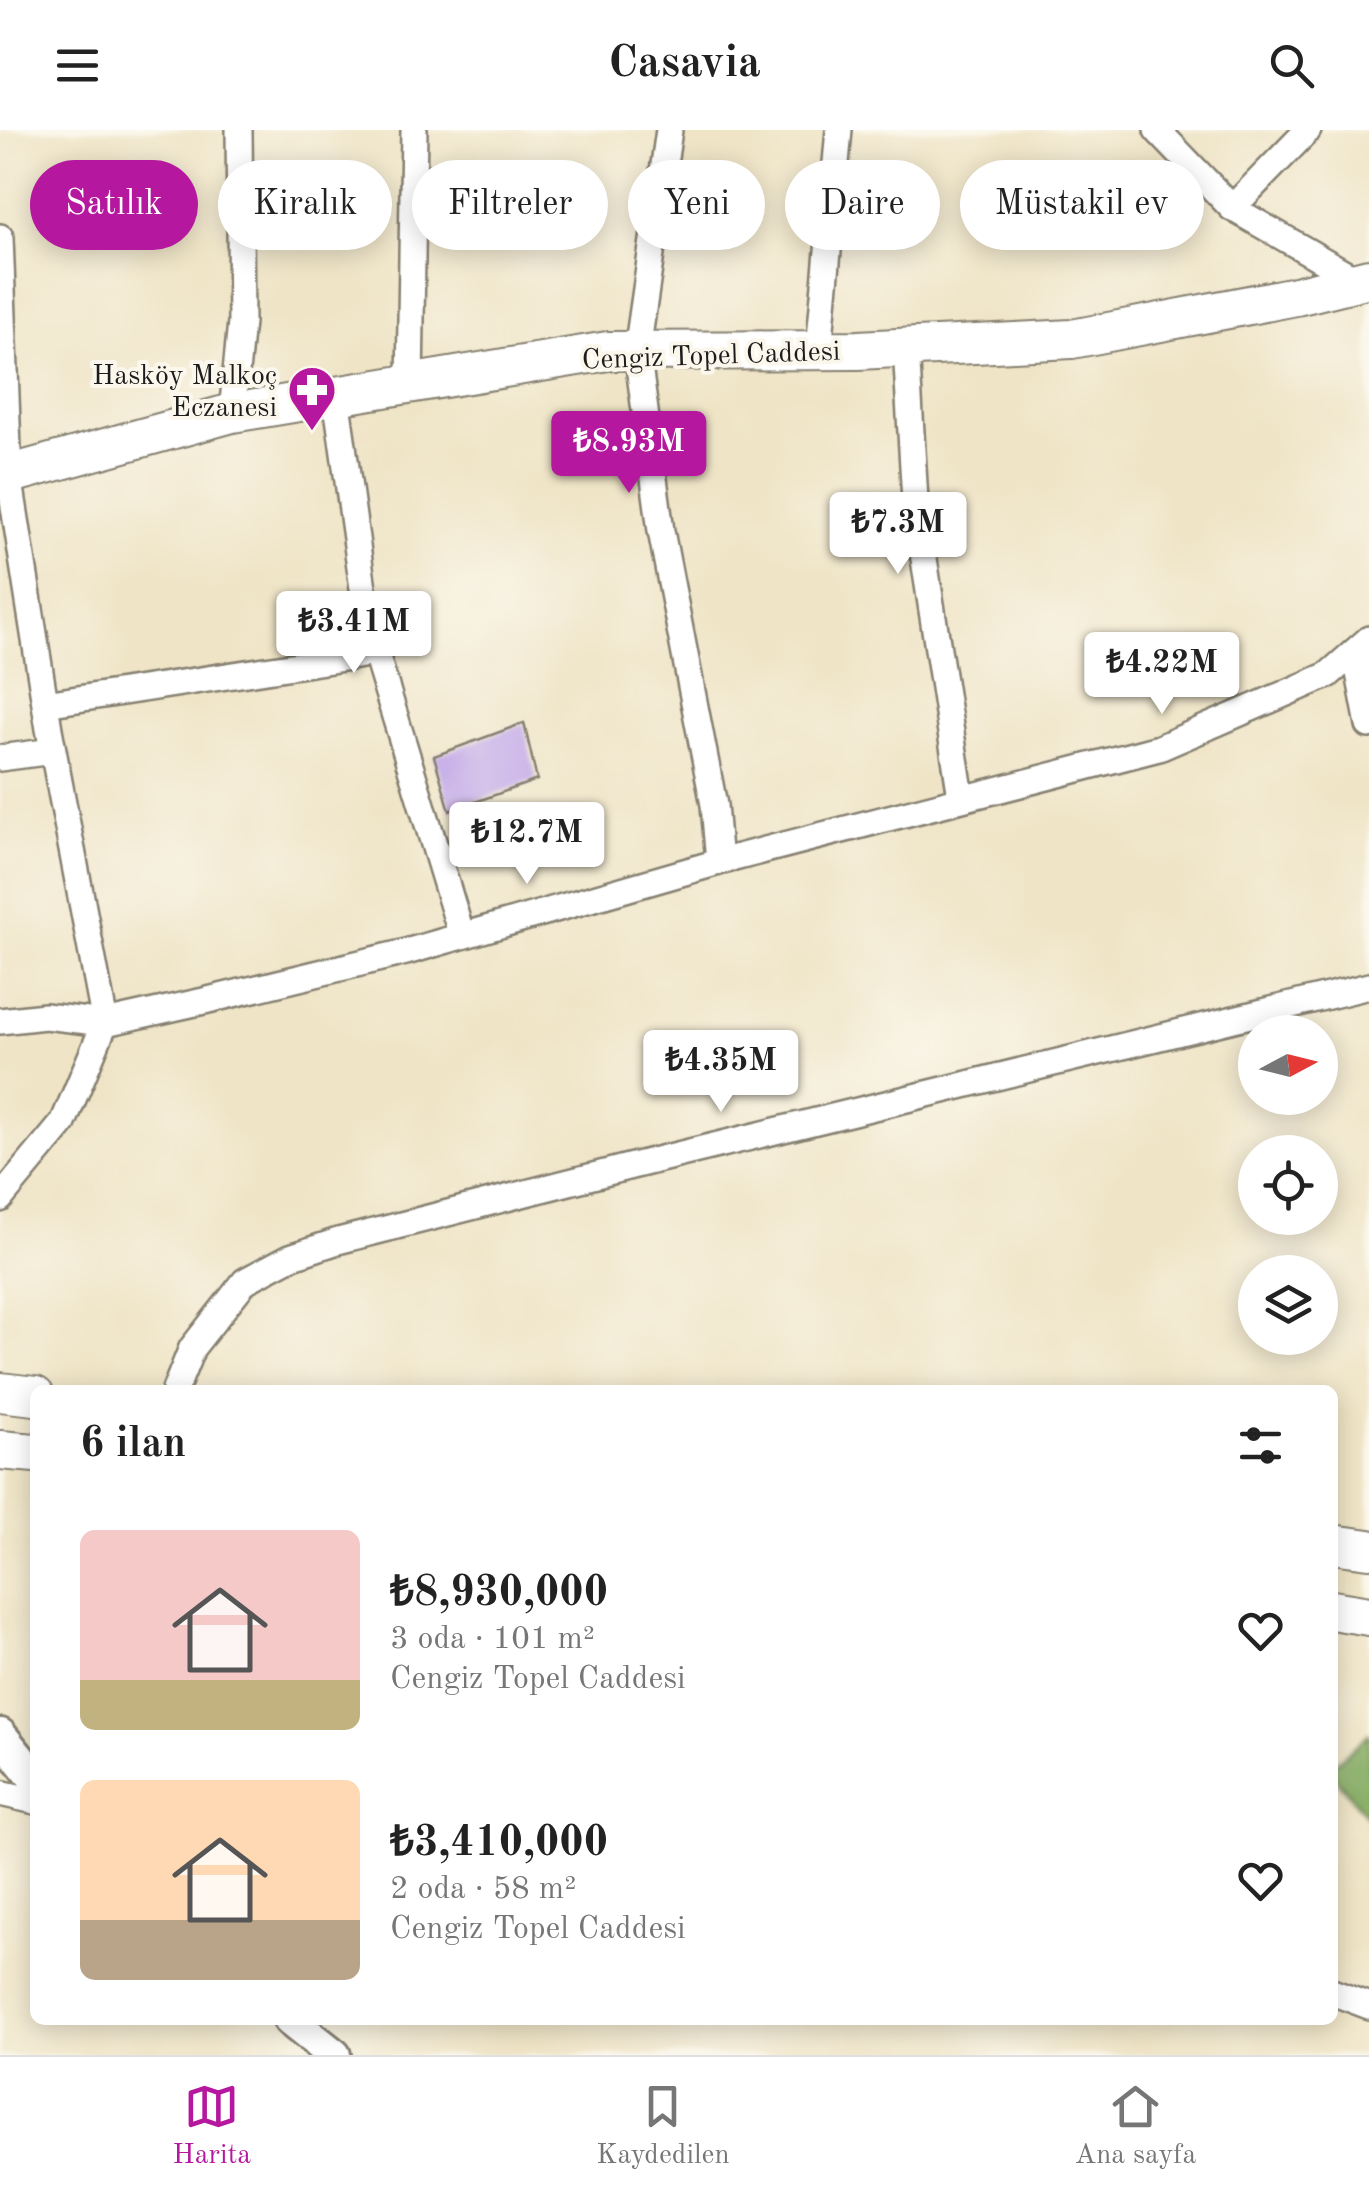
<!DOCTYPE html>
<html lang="tr">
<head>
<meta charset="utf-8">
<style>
  :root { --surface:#fff; --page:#f6f6f6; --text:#222; --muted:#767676; --line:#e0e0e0; --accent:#b5179e }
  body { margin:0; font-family:"Old Standard TT",serif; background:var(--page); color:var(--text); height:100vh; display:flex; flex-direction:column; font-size:38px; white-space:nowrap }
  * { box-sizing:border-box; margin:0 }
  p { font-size:32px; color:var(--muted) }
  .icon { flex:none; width:55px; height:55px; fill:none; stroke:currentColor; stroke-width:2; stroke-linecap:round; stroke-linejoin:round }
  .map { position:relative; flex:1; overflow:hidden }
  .sheet { position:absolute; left:30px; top:1255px; width:1308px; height:640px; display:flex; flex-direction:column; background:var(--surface); border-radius:15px; box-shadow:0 5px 25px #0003 }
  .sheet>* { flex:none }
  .top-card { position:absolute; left:30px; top:30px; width:1310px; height:90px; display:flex; gap:20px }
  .needle { width:65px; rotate:83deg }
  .tools { position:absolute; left:1238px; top:885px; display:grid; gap:20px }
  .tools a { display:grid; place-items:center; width:100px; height:100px; border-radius:50%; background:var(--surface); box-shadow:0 5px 25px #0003; font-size:50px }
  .price { position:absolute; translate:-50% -85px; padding:0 22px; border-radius:10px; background:#fff; color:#222; font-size:32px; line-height:65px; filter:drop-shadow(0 2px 5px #0008) }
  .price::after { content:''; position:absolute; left:50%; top:60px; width:30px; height:22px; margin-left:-15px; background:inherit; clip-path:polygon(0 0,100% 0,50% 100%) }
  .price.on { background:var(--accent); color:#fff }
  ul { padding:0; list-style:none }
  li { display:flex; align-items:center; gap:30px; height:250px; padding:0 50px }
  li span { display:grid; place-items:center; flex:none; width:280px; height:200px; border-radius:15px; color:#555 }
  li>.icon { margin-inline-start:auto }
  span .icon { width:120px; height:120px; fill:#fffc; stroke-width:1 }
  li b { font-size:42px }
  h2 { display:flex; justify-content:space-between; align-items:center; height:120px; padding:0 50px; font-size:42px }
  .pill { padding:0 35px; border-radius:45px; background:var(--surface); box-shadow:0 5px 25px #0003; font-size:35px; line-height:90px }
  .pill.on { background:var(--accent); color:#fff }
  header { display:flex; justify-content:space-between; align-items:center; height:130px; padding:0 50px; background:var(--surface); font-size:45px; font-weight:600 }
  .tab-bar { display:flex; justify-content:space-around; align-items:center; height:140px; border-top:2px solid var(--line); background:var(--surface); font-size:28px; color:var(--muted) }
  .tab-bar a { display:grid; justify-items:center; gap:5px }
  .tab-bar .on { color:var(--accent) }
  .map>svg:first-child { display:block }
  .forest { fill:#84ac62; stroke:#50643f; stroke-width:2.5 }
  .building { fill:#bda1e8 }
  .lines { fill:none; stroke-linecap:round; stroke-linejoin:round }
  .minor-casing { stroke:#868071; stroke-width:30 }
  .tertiary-casing { stroke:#868071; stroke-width:38 }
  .secondary-casing { stroke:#868071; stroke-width:42 }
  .minor { stroke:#fff; stroke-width:25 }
  .tertiary { stroke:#fff; stroke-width:32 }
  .secondary { stroke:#fff; stroke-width:38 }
  .labels { text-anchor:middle; stroke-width:8; stroke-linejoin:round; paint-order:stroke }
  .street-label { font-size:28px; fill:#1c1c1c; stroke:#fbf7ec }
  .poi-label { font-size:28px; fill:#1c1c1c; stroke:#fbf7ec; text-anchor:end }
</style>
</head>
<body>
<header><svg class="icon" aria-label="menu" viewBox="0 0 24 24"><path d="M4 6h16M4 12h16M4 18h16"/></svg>Casavia<svg class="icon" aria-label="search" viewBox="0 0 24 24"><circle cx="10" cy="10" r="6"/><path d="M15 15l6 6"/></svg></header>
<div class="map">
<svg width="1369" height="1925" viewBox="0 0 1369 1925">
  <rect width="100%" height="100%" fill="#fbf7ec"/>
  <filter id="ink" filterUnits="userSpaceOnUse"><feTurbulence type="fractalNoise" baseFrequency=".01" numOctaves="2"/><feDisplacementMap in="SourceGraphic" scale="20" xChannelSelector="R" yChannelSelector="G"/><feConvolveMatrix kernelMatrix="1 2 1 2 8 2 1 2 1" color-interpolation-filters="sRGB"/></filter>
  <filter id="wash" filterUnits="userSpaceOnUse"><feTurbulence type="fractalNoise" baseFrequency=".0048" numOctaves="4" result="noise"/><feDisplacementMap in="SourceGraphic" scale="40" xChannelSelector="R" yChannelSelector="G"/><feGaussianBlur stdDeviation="2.25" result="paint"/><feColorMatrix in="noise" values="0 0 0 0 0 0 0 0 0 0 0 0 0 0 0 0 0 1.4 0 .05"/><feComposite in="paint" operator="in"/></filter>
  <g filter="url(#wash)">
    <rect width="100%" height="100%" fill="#efe4c6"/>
    <path class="forest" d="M1369,1604V1689L1333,1645V1635Z"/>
    <g id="blocks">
      <path class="building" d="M524,593L537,650L450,681L434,626Z"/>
    </g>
  </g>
  <g filter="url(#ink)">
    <use href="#blocks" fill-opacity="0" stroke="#868071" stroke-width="2.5"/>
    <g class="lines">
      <g class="minor-casing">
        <path id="minor" d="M669,0L637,221L661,401L714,675L719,732
          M1157,0L1232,78
          M1308,0L1232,78L1359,151
          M0,107L9,345L49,599L105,893L63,993L0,1069
          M906,217L915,371L961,667
          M819,220L839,0
          M410,254L414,0
          M336,266L369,501L462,806
          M232,283L241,192L239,0
          M1355,522L1369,595
          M45,574L376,523
          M0,628L53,621
          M0,891L45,886L105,893L204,871L406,822L719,732L1159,618L1328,545L1369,509
          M175,1260L192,1218L245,1151L290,1127L338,1111L632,1036L1369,856
          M0,1663L35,1671
          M1332,1862L1369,1876"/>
      </g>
      <g class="tertiary-casing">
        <path id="tertiary" d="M0,1605L35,1648
          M290,1890L334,1925"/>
      </g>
      <g class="secondary-casing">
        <path id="secondary" d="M0,347L232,283L608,221L858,220L1072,209L1296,166L1369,148
          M0,1262L35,1266
          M0,1320L35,1323
          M1332,1414L1369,1419
          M1332,1480L1369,1486"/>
      </g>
      <use href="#minor" class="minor"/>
      <use href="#tertiary" class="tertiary"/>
      <use href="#secondary" class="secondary"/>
    </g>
  </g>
  <defs>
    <g id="pharmacy-pin" transform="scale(2.5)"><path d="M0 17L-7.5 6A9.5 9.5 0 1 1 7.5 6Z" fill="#b5179e" stroke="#fbf7ec"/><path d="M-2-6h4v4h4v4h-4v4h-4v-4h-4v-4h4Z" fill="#fff"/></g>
  </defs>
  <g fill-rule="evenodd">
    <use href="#pharmacy-pin" x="312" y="260"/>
  </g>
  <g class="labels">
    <g class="street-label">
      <text transform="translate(711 224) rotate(-2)" y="10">Cengiz Topel Caddesi</text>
    </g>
    <g class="poi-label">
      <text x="277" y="254">Hasköy Malkoç<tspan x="277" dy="32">Eczanesi</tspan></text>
    </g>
  </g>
</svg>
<div class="tools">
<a><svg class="needle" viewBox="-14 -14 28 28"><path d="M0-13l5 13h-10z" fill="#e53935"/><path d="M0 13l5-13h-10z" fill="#767676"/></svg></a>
<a><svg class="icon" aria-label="locate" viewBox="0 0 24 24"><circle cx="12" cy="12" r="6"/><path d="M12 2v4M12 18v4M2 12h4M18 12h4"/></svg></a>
<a><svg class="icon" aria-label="layers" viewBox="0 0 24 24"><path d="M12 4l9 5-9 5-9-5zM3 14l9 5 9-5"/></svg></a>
</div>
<b class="price on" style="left:629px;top:366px">₺8.93M</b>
<b class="price" style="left:898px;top:447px">₺7.3M</b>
<b class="price" style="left:354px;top:546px">₺3.41M</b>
<b class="price" style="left:1162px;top:587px">₺4.22M</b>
<b class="price" style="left:527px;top:757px">₺12.7M</b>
<b class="price" style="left:721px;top:985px">₺4.35M</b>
<div class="top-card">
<a class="pill on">Satılık</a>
<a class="pill">Kiralık</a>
<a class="pill">Filtreler</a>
<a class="pill">Yeni</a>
<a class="pill">Daire</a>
<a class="pill">Müstakil ev</a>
</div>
<section class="sheet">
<h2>6 ilan<svg class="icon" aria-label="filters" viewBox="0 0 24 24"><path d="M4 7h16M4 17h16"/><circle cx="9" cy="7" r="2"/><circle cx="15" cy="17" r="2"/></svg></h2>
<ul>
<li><span style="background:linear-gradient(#f6c9c9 75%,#c2b280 0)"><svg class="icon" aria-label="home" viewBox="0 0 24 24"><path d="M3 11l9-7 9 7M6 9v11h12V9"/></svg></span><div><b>₺8,930,000</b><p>3 oda · 101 m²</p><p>Cengiz Topel Caddesi</p></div><svg class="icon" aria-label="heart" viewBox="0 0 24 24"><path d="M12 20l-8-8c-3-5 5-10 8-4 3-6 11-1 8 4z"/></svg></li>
<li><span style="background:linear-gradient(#ffd9b3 70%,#b9a48a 0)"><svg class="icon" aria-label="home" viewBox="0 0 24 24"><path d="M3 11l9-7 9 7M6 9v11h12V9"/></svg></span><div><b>₺3,410,000</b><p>2 oda · 58 m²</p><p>Cengiz Topel Caddesi</p></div><svg class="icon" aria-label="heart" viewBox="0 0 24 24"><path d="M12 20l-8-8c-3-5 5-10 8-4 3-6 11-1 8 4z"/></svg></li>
</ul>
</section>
</div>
<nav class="tab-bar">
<a class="on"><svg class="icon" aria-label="map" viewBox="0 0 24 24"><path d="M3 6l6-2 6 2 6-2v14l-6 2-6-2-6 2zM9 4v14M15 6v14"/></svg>Harita</a>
<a><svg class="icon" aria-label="saved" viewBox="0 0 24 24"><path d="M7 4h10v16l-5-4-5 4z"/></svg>Kaydedilen</a>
<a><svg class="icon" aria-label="home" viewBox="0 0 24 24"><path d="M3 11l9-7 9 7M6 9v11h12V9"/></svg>Ana sayfa</a>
</nav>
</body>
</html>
